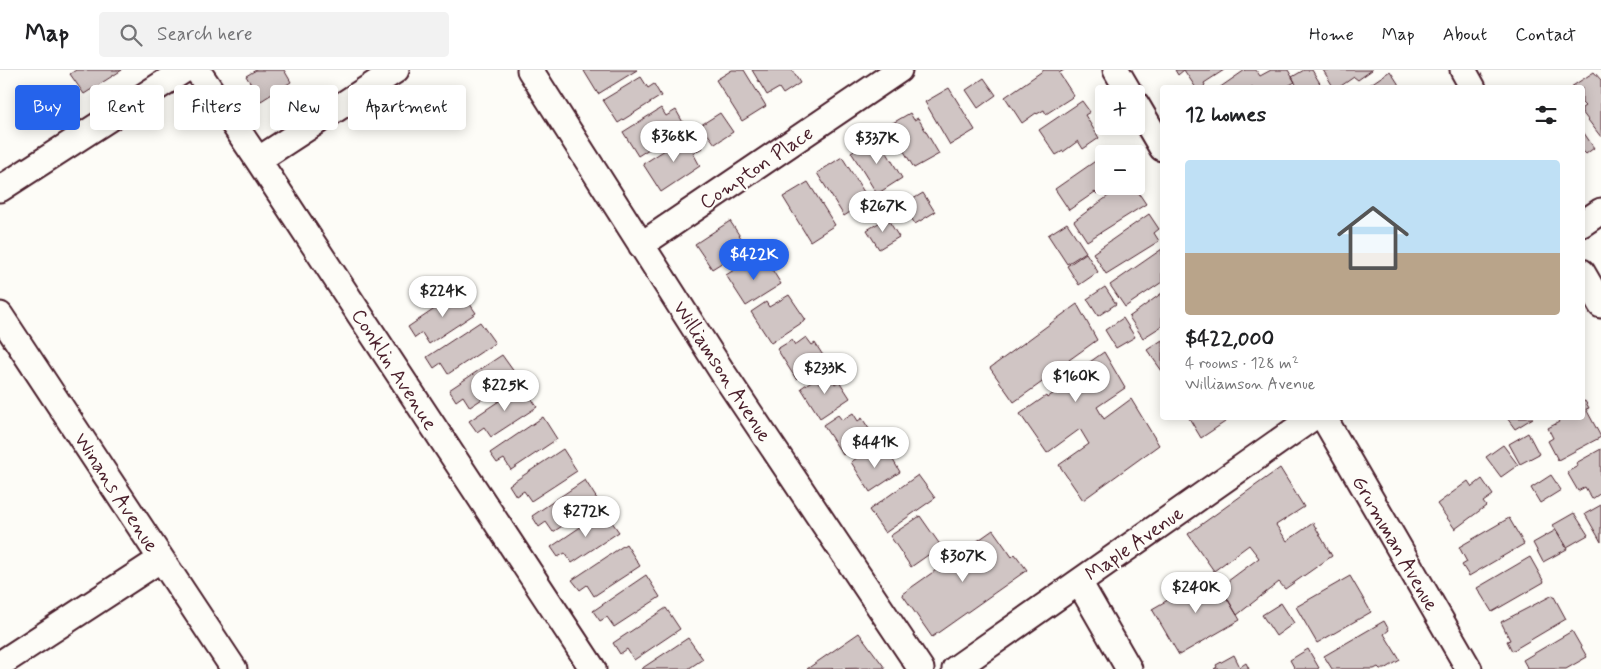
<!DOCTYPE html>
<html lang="en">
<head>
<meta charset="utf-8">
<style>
  :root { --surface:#fff; --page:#f2f2f2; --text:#202124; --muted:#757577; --line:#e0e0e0; --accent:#2563eb }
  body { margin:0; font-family:Mynerve,sans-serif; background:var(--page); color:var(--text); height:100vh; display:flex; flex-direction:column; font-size:19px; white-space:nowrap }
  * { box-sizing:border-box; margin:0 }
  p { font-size:16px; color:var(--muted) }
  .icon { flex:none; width:28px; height:28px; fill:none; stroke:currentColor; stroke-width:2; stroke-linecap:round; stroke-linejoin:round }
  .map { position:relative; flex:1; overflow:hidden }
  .drawer { position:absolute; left:1160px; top:15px; width:425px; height:335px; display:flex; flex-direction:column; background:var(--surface); border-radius:5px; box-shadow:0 2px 12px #0003 }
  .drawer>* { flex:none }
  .hud { position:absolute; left:15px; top:15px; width:475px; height:45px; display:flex; gap:10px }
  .tools { position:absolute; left:1095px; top:15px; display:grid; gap:10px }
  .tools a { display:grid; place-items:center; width:50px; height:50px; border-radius:5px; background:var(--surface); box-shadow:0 2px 12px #0003; font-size:25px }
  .price { position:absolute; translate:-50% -42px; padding:0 11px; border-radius:18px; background:#fff; color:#222; font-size:16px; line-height:32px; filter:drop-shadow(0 1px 2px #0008) }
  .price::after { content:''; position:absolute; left:50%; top:30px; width:15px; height:11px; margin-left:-8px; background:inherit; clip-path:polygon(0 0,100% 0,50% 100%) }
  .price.current { background:var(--accent); color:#fff }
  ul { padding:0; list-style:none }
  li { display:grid; align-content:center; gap:10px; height:265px; padding:0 25px }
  li span { display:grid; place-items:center; height:155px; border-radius:5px; color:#555 }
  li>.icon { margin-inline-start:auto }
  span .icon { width:90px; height:90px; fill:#fffc; stroke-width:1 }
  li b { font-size:21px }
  h2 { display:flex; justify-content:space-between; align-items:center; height:60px; padding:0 25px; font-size:21px }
  .tag { padding:0 18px; border-radius:5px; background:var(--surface); box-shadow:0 2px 12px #0003; font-size:18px; line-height:45px }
  .tag.current { background:var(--accent); color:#fff }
  header { display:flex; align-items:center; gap:30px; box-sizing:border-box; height:70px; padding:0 25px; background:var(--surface); border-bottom:1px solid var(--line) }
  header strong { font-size:24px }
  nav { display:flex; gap:28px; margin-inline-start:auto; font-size:18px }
  .search { width:350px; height:45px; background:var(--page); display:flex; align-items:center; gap:12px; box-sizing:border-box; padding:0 18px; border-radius:5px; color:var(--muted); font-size:19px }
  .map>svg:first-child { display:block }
  .building { fill:#d0c5c4; stroke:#4a1f2b }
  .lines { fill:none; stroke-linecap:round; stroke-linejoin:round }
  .minor-casing { stroke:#4a1f2b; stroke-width:29 }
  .minor { stroke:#fdfcf7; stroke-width:25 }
  .labels { text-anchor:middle; stroke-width:4; stroke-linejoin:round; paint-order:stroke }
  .street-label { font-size:20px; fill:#4a1f2b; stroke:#fdfcf7 }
</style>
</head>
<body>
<header>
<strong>Map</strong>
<div class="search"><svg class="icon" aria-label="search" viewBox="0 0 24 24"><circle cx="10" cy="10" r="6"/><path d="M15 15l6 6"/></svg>Search here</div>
<nav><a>Home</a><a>Map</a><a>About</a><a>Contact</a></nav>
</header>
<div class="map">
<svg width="1601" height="599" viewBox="0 0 1601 599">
  <rect width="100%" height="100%" fill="#fdfcf7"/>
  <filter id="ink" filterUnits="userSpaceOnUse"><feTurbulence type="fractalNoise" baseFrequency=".02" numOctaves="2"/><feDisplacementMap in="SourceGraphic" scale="10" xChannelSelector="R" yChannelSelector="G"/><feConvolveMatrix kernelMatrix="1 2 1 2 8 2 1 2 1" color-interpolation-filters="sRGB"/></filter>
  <g filter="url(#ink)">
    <path class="building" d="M76,0H122L84,24L70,4Z
      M256,0H284L291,12L261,31L246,6Z
      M586,0H637L598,24L584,1Z
      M732,0H744L766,36L742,51L716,10Z
      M752,0H792L800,13L783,24L779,18L767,25Z
      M1044,0H1064L1059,3L1074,26L1046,44L1044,40L1037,44L1036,43L1022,53L1005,27Z
      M1175,0H1224L1204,13L1205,15L1202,18H1196L1184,0L1178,5Z
      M1245,0H1256L1260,6L1271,0H1288L1295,12L1284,18H1219Z
      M1304,0H1312L1321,15L1317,18H1298L1292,7Z
      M1323,0H1372L1358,10L1354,7L1338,18H1334Z
      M1390,1L1401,18H1365Z
      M1594,2L1601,10V67L1582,42V38L1585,36L1582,33V18L1571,17Z
      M641,7L648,18L654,14L661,26L618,53L603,30Z
      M984,8L996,25L978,38L966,20Z
      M949,18L975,60L950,75L925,32Z
      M1082,31L1090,42L1085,45L1099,68L1083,79L1078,71L1063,82V81L1056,85L1039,60Z
      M661,38L666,46L676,40L685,56L638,86L623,62Z
      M720,43L733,62L715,74L701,55Z
      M910,43L914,50L918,48L939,84L914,98L893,63L896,62L891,54Z
      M1582,60L1594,78L1586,84L1582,80Z
      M692,63L702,78L693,83L700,96L661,122L643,94Z
      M877,66L902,108L877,124L851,82Z
      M1104,85V116H1108L1097,124L1095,122L1069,140L1055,119Z
      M842,87L869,130L844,146L817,103Z
      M808,112L835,155L810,171L783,127Z
      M1122,116H1134L1146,134L1087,171L1074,151Z
      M923,123L935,142L915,154L903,135Z
      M1149,144L1159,159L1154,163L1159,171L1106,204L1093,183Z
      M887,148L899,167L879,179L867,160Z
      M730,151L747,177L712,199L695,174Z
      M1067,153L1086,182L1067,194L1048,165Z
      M1162,179V212L1125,237L1110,215Z
      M1086,183L1098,202L1079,215L1067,196Z
      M765,188L781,214L746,236L726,205L742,195L745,200Z
      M1105,217L1116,234L1098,246L1087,229Z
      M461,221L476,243L429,274L422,263L415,268L408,257Z
      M1162,223V256L1143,268L1129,247Z
      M789,225L806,250L771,273L751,242L766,232L769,237Z
      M1077,234L1097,270L1069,290L1077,301L1104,282L1125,318L1097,337L1104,349L1131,329L1159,375L1083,430L1059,395L1089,374L1080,359L1047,383L1020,344L1046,326L1047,328L1058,320L1048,308L1014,332L990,298Z
      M1123,248L1135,267L1116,278L1105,260Z
      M480,252L495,273L448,304L441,293L434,298L427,287Z
      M806,267L812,275L815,273L826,290L796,309L777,279L792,270L795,275Z
      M1162,270V301L1147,280Z
      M502,285L517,306L470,337L463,326L456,331L449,320Z
      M830,306L835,314L839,311L850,328L820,348L801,318L816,308L819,313Z
      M523,315L537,337L491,367L484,357L477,362L469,351Z
      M1585,331L1589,338L1586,339L1601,367L1558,390L1548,371L1553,368L1548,358L1559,352L1557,349L1560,348H1582V332Z
      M853,343L858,351L862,348L873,365L843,385L823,355L838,345L842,350Z
      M543,347L557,369L511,400L504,389L497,393L490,383Z
      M1189,348H1231L1201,368Z
      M1507,348H1533L1515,359Z
      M1528,363L1539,384L1520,394L1509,374Z
      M1503,375L1518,395L1501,407L1486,387Z
      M563,379L577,401L531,431L524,421L516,426L509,415Z
      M1601,379V423L1592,429L1585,417L1578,421L1567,402L1578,396L1576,393Z
      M880,380L886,388L890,385L900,402L870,422L851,392L866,382L869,387Z
      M1280,398L1304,437L1276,455L1287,471L1313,453L1332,486L1285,519L1279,512L1237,545L1220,517L1259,488L1249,475L1214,501L1188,464Z
      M918,405L935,428L885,463L869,440Z
      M1551,405L1561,420L1540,433L1531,418Z
      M1482,409L1493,425L1483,432L1486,436L1455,459L1437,434L1468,411L1472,417Z
      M585,410L599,432L553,462L546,452L539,457L532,446Z
      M1601,435V472L1585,444Z
      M604,441L619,462L572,493L565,483L558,487L551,477Z
      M1574,443L1588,465L1567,477L1553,455Z
      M920,446L941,476L911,497L890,466Z
      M1509,448L1524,474L1469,506L1462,495L1467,492L1459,477Z
      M993,460L1012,487L1015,484L1027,500L932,567L902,524Z
      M1556,460L1567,479L1543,492L1533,473Z
      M626,474L640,496L594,526L587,515L580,520L572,510Z
      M1530,487L1544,512L1492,542L1477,518Z
      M1213,504L1240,550L1179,585L1152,539Z
      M646,505L660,527L614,557L607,547L600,551L593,541Z
      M1350,506L1371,542L1317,573L1296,537Z
      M1553,525L1566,549L1512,581L1507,571L1510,570L1501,552Z
      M1281,533L1294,553L1276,566L1262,545Z
      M666,538L680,559L634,590L627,579L620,584L613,573Z
      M1384,551L1389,560L1384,564L1400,590L1385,599H1380L1378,597L1374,599H1332L1324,586Z
      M1572,561L1587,587L1566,599H1528L1523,590Z
      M859,563L885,598L807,599Z
      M688,568L703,589L688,599H641Z
      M1308,579L1319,598L1317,599H1295L1290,590Z
      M1234,585L1240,597L1246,593L1249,599H1214L1217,597L1216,595Z"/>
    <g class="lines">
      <g class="minor-casing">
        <path id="minor" d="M197,0L258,90L593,599
          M530,0L723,303L921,599
          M1116,0L1130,24
          M1463,0L1473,18
          M1136,34L1162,78
          M258,90L396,0
          M0,119L184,0
          M1582,154L1601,141
          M641,175L899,0
          M1582,202L1601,235
          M0,245L234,599
          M1324,348L1469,599
          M1079,512L1129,599
          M0,594L161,489
          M955,599L1312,348"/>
      </g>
      <use href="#minor" class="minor"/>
    </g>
  </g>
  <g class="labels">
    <g class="street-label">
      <text transform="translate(756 97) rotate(-34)" y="7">Compton Place</text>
      <text transform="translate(395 299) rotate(57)" y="7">Conklin Avenue</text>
      <text transform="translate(723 301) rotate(57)" y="7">Williamson Avenue</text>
      <text transform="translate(117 422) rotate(57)" y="7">Winans Avenue</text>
      <text transform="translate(1134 473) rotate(-35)" y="7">Maple Avenue</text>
      <text transform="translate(1396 473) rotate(60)" y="7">Grumman Avenue</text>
    </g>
  </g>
</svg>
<div class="tools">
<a>+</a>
<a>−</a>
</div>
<b class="price" style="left:674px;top:93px">$368K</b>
<b class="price" style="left:877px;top:95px">$337K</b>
<b class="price" style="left:883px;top:163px">$267K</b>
<b class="price current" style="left:754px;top:211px">$422K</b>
<b class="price" style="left:443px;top:248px">$224K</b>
<b class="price" style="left:825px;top:325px">$233K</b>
<b class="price" style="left:1076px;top:333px">$160K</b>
<b class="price" style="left:505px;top:342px">$225K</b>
<b class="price" style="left:875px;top:399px">$441K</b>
<b class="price" style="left:586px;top:468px">$272K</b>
<b class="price" style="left:963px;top:513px">$307K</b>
<b class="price" style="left:1196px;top:544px">$240K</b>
<div class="hud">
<a class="tag current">Buy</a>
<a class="tag">Rent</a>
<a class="tag">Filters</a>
<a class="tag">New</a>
<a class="tag">Apartment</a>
</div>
<section class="drawer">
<h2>12 homes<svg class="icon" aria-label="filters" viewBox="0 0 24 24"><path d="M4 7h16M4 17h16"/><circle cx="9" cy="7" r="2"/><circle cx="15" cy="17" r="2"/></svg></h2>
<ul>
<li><span style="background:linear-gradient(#bfe0f5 60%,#b9a48a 0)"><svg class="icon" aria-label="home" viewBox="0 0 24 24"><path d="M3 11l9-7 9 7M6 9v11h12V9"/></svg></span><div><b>$422,000</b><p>4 rooms · 128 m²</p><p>Williamson Avenue</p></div></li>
</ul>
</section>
</div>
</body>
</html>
